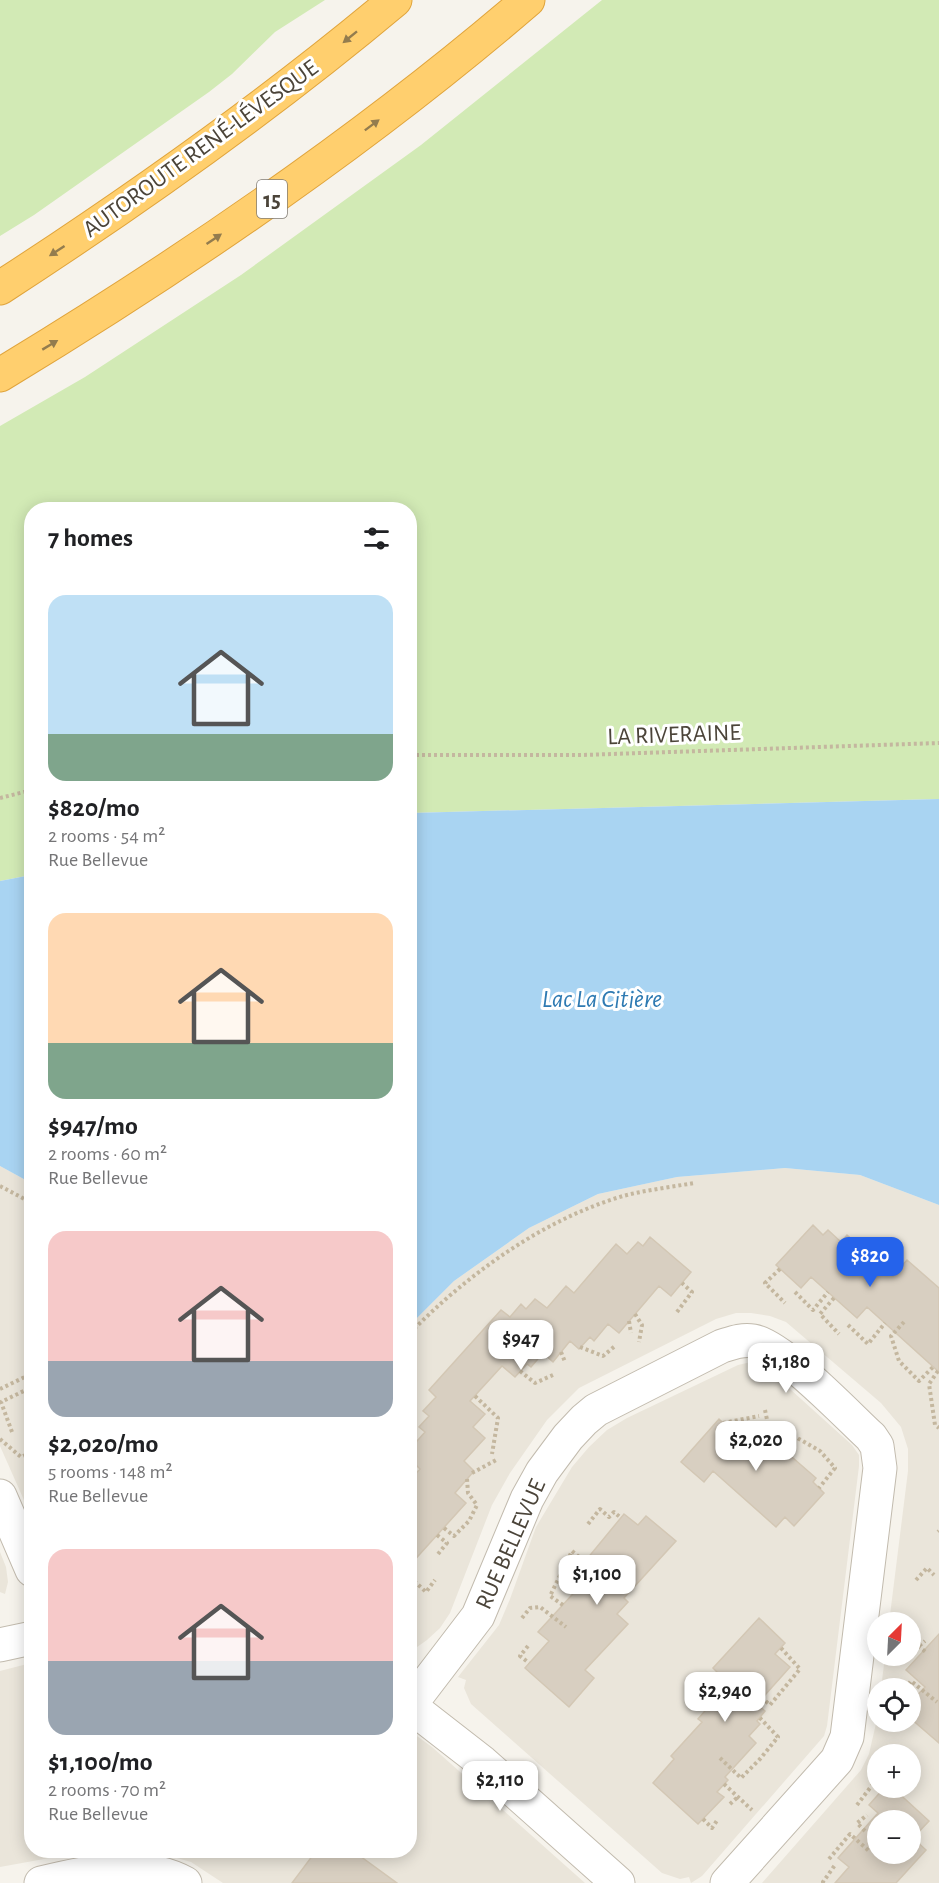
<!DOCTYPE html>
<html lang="en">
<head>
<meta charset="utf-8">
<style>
  :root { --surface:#fff; --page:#f6f6f6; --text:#202124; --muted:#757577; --accent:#2563eb }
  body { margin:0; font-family:"Alegreya Sans",sans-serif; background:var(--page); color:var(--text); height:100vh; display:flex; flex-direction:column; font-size:22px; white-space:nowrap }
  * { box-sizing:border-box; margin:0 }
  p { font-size:20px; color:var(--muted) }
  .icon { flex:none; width:33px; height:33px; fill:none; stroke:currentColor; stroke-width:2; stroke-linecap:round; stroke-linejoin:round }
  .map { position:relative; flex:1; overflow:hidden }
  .panel { position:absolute; left:24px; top:502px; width:393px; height:1356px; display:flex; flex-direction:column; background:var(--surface); border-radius:24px; box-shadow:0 3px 15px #0003 }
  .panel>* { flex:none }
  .needle { width:39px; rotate:24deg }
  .fabs { position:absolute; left:867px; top:1612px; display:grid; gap:12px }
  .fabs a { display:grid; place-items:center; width:54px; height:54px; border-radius:50%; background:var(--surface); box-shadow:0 3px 15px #0003; font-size:30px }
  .price { position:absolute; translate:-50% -51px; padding:0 14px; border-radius:12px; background:#fff; color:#222; font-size:20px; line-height:39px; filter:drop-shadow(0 2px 3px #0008) }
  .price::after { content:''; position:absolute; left:50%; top:36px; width:18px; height:14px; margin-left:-9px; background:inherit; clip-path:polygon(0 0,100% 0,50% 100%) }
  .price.on { background:var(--accent); color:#fff }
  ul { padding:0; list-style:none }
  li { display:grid; align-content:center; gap:12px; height:318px; padding:0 24px }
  li span { display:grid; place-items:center; height:186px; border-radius:18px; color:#555 }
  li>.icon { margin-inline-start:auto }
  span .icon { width:108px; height:108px; fill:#fffc; stroke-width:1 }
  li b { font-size:26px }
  h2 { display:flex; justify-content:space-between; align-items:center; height:72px; padding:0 24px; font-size:26px }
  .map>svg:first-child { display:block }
  .residential { fill:#eae5da; fill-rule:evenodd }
  .green { fill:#d2eab5 }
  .water { fill:#a9d4f2 }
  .building { fill:#d8cfc1; stroke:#d3c7b4; stroke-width:1.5; fill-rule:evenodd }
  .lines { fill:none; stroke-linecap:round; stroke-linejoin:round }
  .minor-casing { stroke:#c2bbae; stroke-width:35 }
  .highway-casing { stroke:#e0a43c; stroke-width:35 }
  .path { stroke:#c4b79f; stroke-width:4; stroke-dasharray:3 3; stroke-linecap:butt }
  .minor { stroke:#fff; stroke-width:33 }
  .highway { stroke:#ffcf6e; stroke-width:33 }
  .oneway { fill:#937c4e }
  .labels { text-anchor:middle; stroke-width:6; stroke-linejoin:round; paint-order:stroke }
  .shield { fill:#fff; stroke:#817c74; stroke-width:1.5 }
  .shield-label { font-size:22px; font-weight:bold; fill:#4b4439 }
  .street-label { font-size:24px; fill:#4b4439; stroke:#fff }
  .water-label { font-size:26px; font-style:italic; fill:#2e7ab2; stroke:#fff }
</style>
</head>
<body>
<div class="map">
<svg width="939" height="1883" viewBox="0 0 939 1883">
  <rect width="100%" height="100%" fill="#f6f3ec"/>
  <path class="residential" d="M0,1166L31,1183V1516L0,1446Z
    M785,1168L860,1175L939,1205V1883H762L861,1770L869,1754L877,1719L878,1722H910V1689H881L885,1656H910V1623H889L908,1471V1449L901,1427L881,1403L786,1322L770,1316L751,1313H736L716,1319L579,1388L547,1420L510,1473L492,1505L450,1613L440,1628L427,1640L410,1652V1325L454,1281L529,1228L598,1194L677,1177ZM878,1755H910V1788H878ZM878,1821H910V1854H878Z
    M751,1362L761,1365L770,1371L852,1445L859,1455V1466L827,1726L824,1736L702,1876L691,1883L689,1877L680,1879L662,1873L471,1704L464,1688L466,1680L458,1677L499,1625L510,1599L536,1527L572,1467L589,1447L607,1430L627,1418L738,1365Z
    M0,1552L6,1567L8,1582L5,1594L0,1592Z
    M31,1663L32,1851H88L0,1867V1671Z
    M410,1731L432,1747L585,1883H223L191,1862L152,1851H410Z"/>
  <path class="green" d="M0,0H325L275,32L232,74L209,92L34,215L0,236Z
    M602,0H939V799L410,813V510H32L31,875L0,881V426L85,377L241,275L421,145Z"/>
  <path class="water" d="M939,799V1205L860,1175L785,1168L677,1177L598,1194L529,1228L454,1281L410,1325V813Z
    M31,875H32L31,1183L0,1166V881Z"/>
  <path class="building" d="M813,1225L823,1235L828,1230L841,1242L847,1235L893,1276L907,1260L939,1288V1372L867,1307L857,1318L811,1277L801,1288L776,1265Z
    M650,1237L691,1272L671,1296L659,1286L619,1333L608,1324L594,1341L590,1337L579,1349L570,1341L553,1362L543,1353L531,1367L527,1364L515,1377L502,1366L470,1401L485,1414L473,1427L485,1438L464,1461L474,1471L455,1493L466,1503L410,1565V1480L420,1469L410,1459V1449L425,1432L419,1427L429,1416L423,1411L436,1397L429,1390L501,1310L510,1317L521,1304L526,1309L535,1299L547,1308L566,1286L574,1293L616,1244L627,1254L638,1242L643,1246Z
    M719,1419L729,1429L733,1425L745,1435L754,1424L816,1478L813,1482L824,1493L794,1526L785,1517L776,1527L713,1471L704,1482L681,1462Z
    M624,1514L638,1525L646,1516L676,1541L624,1598L628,1602L617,1614L628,1624L585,1670L594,1678L569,1707L525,1668L549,1641L538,1632L582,1584L573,1576Z
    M759,1618L785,1643L775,1654L790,1667L757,1704L765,1711L757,1721L760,1724L749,1736L756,1743L725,1777L728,1780L717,1792L724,1797L698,1824L653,1783L674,1759L671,1756L702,1722L698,1719L711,1704L702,1696L721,1676L713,1668Z
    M939,1634V1743L910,1718V1703L925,1687L906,1670Z
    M884,1788H893L929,1821L913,1838L926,1850L896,1883H835L849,1867L838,1858L878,1813L869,1805ZM878,1821H910V1854H878Z
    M316,1851H353L397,1883H292Z"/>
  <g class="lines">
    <g class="minor-casing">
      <path id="minor" d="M0,1496L32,1570
        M0,1645L32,1638
        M410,1705L478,1616L527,1499L542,1472L568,1437L584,1420L596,1410L722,1346C732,1343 742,1339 753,1341C782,1346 847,1415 871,1437L877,1446L880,1468L847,1737L837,1760L727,1883
        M410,1706L482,1762L618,1883
        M41,1883C86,1872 141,1859 185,1883"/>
    </g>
    <g class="highway-casing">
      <path id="highway" d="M0,288C137,199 270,105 395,0
        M0,375C185,263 364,141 528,0"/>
    </g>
    <path class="path" d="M410,755H582L939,743
      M0,798L32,790
      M0,1186L32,1203
      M780,1269L765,1283L785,1303
      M795,1292L813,1310L828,1292
      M834,1298L820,1314L839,1334
      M677,1312L692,1292L682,1283
      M635,1314L642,1325L639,1342
      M629,1321L631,1333
      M904,1322L891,1336L899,1361L919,1381L933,1367
      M848,1325L868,1344L885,1323
      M410,1333C468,1274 542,1220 623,1196C646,1190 671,1187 694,1183
      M580,1347L603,1356L615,1346
      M561,1352L565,1362
      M520,1371L535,1383L553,1375
      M938,1371L929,1384L935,1425L939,1428
      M0,1389L29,1375
      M475,1396L498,1418L492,1454
      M765,1410L771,1439
      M723,1423L759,1416
      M12,1432L1,1402L32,1387
      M0,1439L21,1457L32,1452
      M782,1449L792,1435L820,1451L835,1468L819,1488
      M472,1473L498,1459
      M588,1524L600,1509L609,1517L614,1512L621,1518
      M444,1528L454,1536L469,1521L477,1505L468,1493L467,1479
      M938,1532L939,1531
      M437,1535L447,1543L438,1554
      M916,1580L927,1568L934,1575
      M414,1581L426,1592L435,1580
      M563,1605L550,1596L572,1551L585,1562
      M522,1618L530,1608L540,1607L566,1627
      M528,1646L520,1656L529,1663
      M918,1646L927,1653
      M910,1653L925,1641
      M748,1685L770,1705L800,1669L781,1648
      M905,1689L911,1681L937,1702
      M720,1758L741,1778L760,1759L778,1737L760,1718
      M724,1784L752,1810
      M730,1804L738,1797
      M857,1805L873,1784L881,1792
      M703,1819L712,1828L718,1819
      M865,1831L857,1823L867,1815
      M829,1859L850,1834L869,1851
      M824,1883L823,1882L835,1865"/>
    <use href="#minor" class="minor"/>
    <use href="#highway" class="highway"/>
  </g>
  <defs><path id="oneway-solid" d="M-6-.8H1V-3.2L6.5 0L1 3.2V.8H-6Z" transform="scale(1.5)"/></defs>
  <g class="oneway">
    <use href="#oneway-solid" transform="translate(350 37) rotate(141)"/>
    <use href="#oneway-solid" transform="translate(372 125) rotate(-37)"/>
    <use href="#oneway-solid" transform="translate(214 239) rotate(-34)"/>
    <use href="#oneway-solid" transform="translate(57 251) rotate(147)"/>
    <use href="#oneway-solid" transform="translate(50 345) rotate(-31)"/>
  </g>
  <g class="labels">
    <rect class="shield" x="257" y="180" width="30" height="38" rx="4.5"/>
    <g class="shield-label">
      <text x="272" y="207">15</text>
    </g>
    <g class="street-label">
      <text transform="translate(200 148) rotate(-36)" y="8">AUTOROUTE RENÉ-LÉVESQUE</text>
      <text transform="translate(674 734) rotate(-2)" y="8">LA RIVERAINE</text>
      <text transform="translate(510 1544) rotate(-66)" y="8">RUE BELLEVUE</text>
    </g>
    <g class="water-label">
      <text x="602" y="1007">Lac La Citière</text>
    </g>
  </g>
</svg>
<div class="fabs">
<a><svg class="needle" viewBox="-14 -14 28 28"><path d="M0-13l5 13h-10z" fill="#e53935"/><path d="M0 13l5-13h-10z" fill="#757577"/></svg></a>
<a><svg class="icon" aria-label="locate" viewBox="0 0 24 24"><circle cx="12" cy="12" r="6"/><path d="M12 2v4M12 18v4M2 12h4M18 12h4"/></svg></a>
<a>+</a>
<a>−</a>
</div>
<b class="price on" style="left:870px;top:1288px">$820</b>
<b class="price" style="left:521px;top:1371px">$947</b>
<b class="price" style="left:786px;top:1394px">$1,180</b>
<b class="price" style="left:756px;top:1472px">$2,020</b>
<b class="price" style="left:597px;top:1606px">$1,100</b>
<b class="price" style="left:725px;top:1723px">$2,940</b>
<b class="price" style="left:500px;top:1812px">$2,110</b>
<section class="panel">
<h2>7 homes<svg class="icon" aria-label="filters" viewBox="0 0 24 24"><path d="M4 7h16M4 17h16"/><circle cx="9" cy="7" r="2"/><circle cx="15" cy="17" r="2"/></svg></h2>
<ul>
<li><span style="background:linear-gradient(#bfe0f5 75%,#7fa58c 0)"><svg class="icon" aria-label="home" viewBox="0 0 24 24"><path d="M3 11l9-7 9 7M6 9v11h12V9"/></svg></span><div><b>$820/mo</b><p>2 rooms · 54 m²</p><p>Rue Bellevue</p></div></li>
<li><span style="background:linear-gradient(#ffd9b3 70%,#7fa58c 0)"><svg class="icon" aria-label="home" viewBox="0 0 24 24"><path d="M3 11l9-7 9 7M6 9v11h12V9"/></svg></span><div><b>$947/mo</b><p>2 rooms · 60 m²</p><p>Rue Bellevue</p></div></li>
<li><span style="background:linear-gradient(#f6c9c9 70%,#9aa5b1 0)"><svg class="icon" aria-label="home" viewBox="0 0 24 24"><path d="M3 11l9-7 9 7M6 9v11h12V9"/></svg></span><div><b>$2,020/mo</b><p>5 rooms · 148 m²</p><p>Rue Bellevue</p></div></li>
<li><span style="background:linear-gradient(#f6c9c9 60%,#9aa5b1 0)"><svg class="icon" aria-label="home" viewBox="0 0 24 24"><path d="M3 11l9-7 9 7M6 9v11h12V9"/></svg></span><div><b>$1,100/mo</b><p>2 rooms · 70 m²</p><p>Rue Bellevue</p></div></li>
</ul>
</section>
</div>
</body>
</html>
